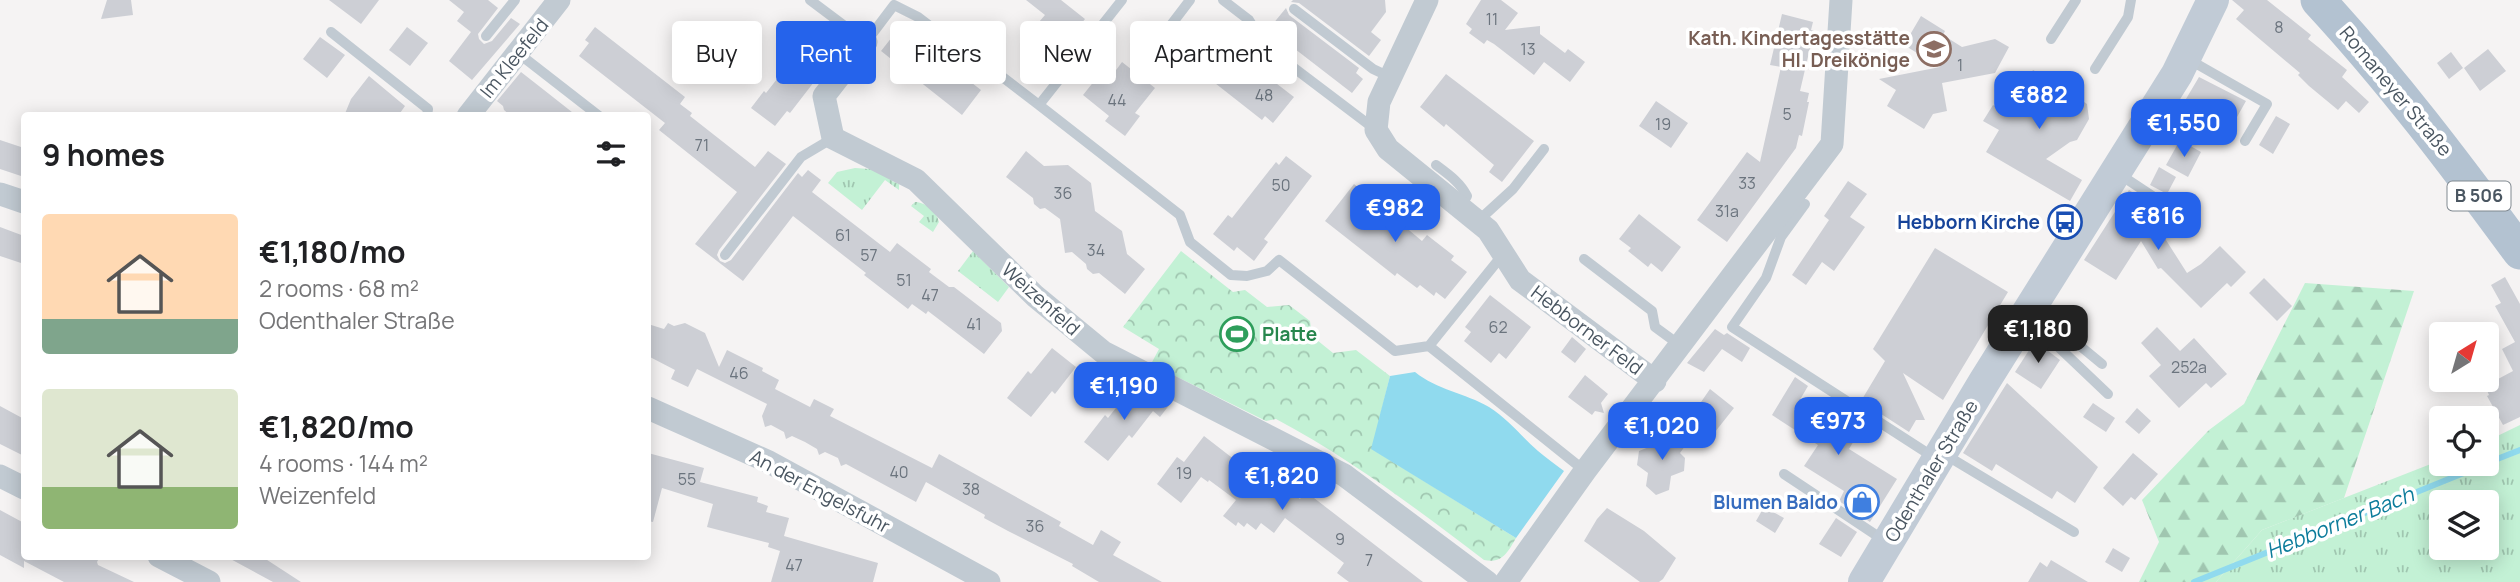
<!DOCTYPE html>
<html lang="en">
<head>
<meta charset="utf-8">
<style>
  :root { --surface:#fff; --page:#f2f2f2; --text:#202124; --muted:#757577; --accent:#2563eb }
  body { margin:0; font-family:Manrope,sans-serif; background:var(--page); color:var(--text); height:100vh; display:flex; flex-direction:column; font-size:26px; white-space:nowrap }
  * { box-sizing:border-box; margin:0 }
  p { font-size:23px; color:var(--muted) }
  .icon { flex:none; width:38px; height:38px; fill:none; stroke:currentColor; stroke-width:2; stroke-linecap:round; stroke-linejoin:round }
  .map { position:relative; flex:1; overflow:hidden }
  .details { position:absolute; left:21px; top:112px; width:630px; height:448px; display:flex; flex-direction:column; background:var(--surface); border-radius:7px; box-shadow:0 4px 18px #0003 }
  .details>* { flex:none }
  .banner { position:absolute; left:672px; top:21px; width:665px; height:63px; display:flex; gap:14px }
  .needle { width:46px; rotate:37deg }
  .controls { position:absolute; left:2429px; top:322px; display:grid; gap:14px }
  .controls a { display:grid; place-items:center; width:70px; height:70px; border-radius:7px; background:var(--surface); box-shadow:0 4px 18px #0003; font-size:35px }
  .price { position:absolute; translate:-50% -60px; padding:0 16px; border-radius:14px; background:var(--accent); color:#fff; font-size:23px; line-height:46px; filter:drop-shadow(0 2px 4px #0008) }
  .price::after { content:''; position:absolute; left:50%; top:42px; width:21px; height:16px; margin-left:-10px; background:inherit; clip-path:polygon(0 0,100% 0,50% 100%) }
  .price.selected { background:#222; color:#fff }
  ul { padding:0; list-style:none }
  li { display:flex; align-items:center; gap:21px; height:175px; padding:0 21px }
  li span { display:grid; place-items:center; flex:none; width:196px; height:140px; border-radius:7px; color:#555 }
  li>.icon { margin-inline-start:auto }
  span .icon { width:84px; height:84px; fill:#fffc; stroke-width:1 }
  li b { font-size:30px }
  h2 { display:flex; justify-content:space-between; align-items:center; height:84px; padding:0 21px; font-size:30px }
  .chip { padding:0 24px; border-radius:7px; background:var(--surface); box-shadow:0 4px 18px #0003; font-size:24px; line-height:63px }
  .chip.selected { background:var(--accent); color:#fff }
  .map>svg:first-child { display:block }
  .grass { fill:url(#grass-tufts); fill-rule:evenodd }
  .forest { fill:url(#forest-firs) }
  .park { fill:url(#park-crowns) }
  .water { fill:#90daee }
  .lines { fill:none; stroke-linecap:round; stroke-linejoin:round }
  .stream { stroke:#90daee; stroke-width:6 }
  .building { fill:#cdcfd5 }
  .lane { stroke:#c1cad2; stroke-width:10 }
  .street { stroke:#c1cad2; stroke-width:23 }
  .secondary { stroke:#c1cbd6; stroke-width:32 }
  .primary { stroke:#b3c2d1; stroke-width:35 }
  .labels { text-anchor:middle; stroke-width:7; stroke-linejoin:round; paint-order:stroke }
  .number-label { font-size:16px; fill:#6b747e }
  .shield { fill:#fff; stroke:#808990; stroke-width:2 }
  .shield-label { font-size:18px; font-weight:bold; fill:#4a5661 }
  .education-label { font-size:19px; font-weight:bold; fill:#785e54; stroke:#fff; text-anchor:end }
  .street-label { font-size:19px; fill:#4a5661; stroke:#fff }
  .transit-label { font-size:19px; font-weight:bold; fill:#164399; stroke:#fff; text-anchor:end }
  .leisure-label { font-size:19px; font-weight:bold; fill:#27864d; stroke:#fff; text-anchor:start }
  .shop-label { font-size:19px; font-weight:bold; fill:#366cbe; stroke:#fff; text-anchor:end }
  .water-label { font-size:21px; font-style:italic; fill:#0c7c9b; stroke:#fff }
</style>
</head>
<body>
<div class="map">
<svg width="2520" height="582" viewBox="0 0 2520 582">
  <defs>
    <pattern id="grass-tufts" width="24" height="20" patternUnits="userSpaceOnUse" patternTransform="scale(1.75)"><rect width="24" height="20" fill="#c3f1d5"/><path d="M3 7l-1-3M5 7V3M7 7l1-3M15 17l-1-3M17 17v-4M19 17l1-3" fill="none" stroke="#a0c6b0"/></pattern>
    <pattern id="forest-firs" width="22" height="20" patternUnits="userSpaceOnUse" patternTransform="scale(1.75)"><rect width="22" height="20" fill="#c3f1d5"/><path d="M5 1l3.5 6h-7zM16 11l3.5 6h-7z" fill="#a0c6b0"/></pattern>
    <pattern id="park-crowns" width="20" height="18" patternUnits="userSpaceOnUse" patternTransform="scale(1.75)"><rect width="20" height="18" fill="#c3f1d5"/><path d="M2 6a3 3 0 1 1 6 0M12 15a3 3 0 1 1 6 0" fill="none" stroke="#a0c6b0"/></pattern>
  </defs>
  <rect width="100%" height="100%" fill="#f5f3f3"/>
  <path class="grass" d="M855,168L870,169L891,177L892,181L899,184V190L885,180L862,210L828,183L837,172Z
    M915,202C925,202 937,212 939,222L933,232L919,222L924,216L911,206Z
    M973,251L1009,287L998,302L958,271Z
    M2520,425V582H2216L2262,530L2441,460V464H2487V441ZM2441,502H2487V548H2441Z"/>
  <path class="forest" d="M2305,283L2414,291L2344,498L2262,530L2216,582H2139L2159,542L2142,500L2209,430L2244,404Z"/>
  <path class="park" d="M1181,251L1233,292L1245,290L1267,307L1289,305L1310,321L1312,336L1333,353L1356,350L1390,376L1372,449L1516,538C1508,552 1502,564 1484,560C1417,509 1351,459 1276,419L1266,421L1151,364L1159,349L1123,327Z"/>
  <path class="water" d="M1415,372C1437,390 1465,393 1489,407C1508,419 1521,436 1538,451C1546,458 1555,464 1564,471L1516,538L1371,449L1390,376Z"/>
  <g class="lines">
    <path class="stream" d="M2487,463L2520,450
      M2194,582L2486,464"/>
  </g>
  <path class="building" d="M107,0H131L133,15L101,19Z
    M329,0H379L361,24Z
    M449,0H488L498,8L478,34L479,39L484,44L492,41L511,18L520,24L472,80L449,61L471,32L457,21L464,12Z
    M1026,0H1061L1085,19L1066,43L1057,36L1048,41L1033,29L1045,15Z
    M1293,0H1385L1386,12L1371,32L1381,40L1369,56L1299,3L1291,2Z
    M1481,0H1501L1518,13L1505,30L1540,26V34L1565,53L1568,49L1585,62L1570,82L1544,62L1534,75L1494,44L1487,40L1484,44L1469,33L1472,29L1466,24Z
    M2232,0H2267L2311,35L2308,39L2347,70L2342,77L2369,102L2359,113L2346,101L2338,110L2309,86L2298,75L2300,73L2236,19L2244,10Z
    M1286,8L1289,15L1359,68L1356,73L1363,79L1352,93L1273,32L1276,29L1272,25Z
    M1782,14L1813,22L1811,30L1814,31L1800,91L1809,93L1807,102H1809L1802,136L1799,135L1796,148L1727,242L1697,220L1747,152L1760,162L1781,67L1770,65Z
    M1921,16L1945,31L1943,35L1962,47L1995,39L2009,47L1995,73L1942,83L1947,111L1933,114L1924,129L1887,106L1896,90L1879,79L1940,67L1904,45Z
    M407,27L428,43L410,66L389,50Z
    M595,27L685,97L680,104L692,113L690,116L755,167L768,151L786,164L719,250L717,255L720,261L725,263L731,260L798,173L802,177L808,170L821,180L812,192L890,252L897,243L931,269L929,272L949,287H954L1001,323L1002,331L984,354L928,311L926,314L912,304L908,309L864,275L866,273L793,216L743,281L695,244L737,192L659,130L665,123L579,56L589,43L585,40Z
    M900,27L981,90L962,115L881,51Z
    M817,28L841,47L790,113L787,111L775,126L751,108L764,91L766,93Z
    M1217,30L1235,44L1232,49L1294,97L1273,123L1265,116L1262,120L1206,76L1203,80L1184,65L1200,44L1204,47Z
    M320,37L345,55L327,78L303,59Z
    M2488,49L2506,71L2480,91L2464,68Z
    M2451,52L2463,68L2449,79L2437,63Z
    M1122,62L1155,88L1135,113L1140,116L1125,136L1105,121L1109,116L1083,95L1099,75L1108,81Z
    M2033,70L2082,98L2081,100L2087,104L2089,119L2077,140L2070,142L2046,159L2082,180L2070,201L1986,152L1999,130L1983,121L1993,105L2002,110L2017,84L2026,82Z
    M521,72L544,90L577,116H511L504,110L503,106L497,101Z
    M1446,74L1534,141L1502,182L1489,172L1494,165L1446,124L1444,127L1420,107Z
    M369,76L405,106L398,116H344L351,99Z
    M2199,77L2246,101L2232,126L2209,113L2207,117L2183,104Z
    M1656,101L1688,123L1671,148L1639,126Z
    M2276,116L2290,124L2273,154L2259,145Z
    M0,140L24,148V177L0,169Z
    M2180,140L2201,152L2188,177L2166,165Z
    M1026,151L1044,166L1068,165L1091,183L1095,211L1122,231L1127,254L1145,269L1125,294L1099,273L1093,274L1087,269L1086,264L1072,252L1065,253L1060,219L1045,208L1040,209L1034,204L1033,198L1006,177Z
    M1286,156L1312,176L1264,239L1268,242L1254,261L1237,247L1234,251L1213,234L1228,215L1232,218L1276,162L1279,165Z
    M2159,167L2176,177L2167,194L2150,185Z
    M1848,181L1867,194L1850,217L1865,227L1834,271L1822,262L1806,285L1792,275L1829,220L1824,216Z
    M1354,184L1422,241L1427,235L1454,256L1451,260L1467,272L1445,299L1436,292L1434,296L1420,285L1417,288L1397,273L1395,276L1325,221Z
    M2129,190L2155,207L2150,215L2187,273L2201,264L2220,246L2246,272L2231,287L2227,283L2201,308L2161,268L2158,269L2141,241L2116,280L2084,260Z
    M1639,214L1681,247L1662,272L1651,263L1648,267L1628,251L1631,248L1619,239Z
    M0,227L24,236V264L0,256Z
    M1935,248L2008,292L1943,400L1903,373L1925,420H1916L1909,432L1861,401L1885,361L1873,349Z
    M2505,277L2520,304V417L2503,425L2487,396L2489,395L2485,386L2513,371L2502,349L2515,342L2495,306L2501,303L2491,285Z
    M2264,278L2292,306L2277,321L2249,293Z
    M1490,295L1531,327L1506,359L1499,353L1491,363L1464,341L1471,332L1465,327Z
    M668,323L674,326L685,323L705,333L719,367L727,350L763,368L762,371L779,380L775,389L810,407L814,399L834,409L830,416L932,468L939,454L1061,522L1059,526L1093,545L1101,530L1121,542L1113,555L1162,582H1099L1072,566L1073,564L1008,531L984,518L985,515L926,482L916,502L846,464L841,466L838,458L825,452L819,455L817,449L805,442L792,436L786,439L784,432L771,425L765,427L762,416L767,404L697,369L688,387L671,379L675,370L648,356V324L664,329Z
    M2157,327L2180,351L2194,338L2227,374L2211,388L2206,383L2179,408L2149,376L2161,365L2141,343Z
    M1715,329L1724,335L1727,333L1750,348L1742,362L1722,349L1704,372L1687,363Z
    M1572,337L1586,349L1575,363L1561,352Z
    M2035,341L2060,360L2041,389L2015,372Z
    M1052,348L1076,367L1055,394L1052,391L1031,417L1007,398L1028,371L1031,374Z
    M1585,375L1608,394L1601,403L1604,413L1595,411L1592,415L1568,397Z
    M1795,377L1808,386L1794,410L1838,438L1851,415L1864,424L1849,449L1897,479L1870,522L1839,501L1844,491L1804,466L1818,445L1772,415Z
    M2007,383L2098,467L2075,503L2057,491L2052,499L1996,464L1992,471L1963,453Z
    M1134,385L1153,400L1157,395L1170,404L1160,417L1153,411L1132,438L1129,435L1108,461L1084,442L1105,415L1108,418Z
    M1710,389L1734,408L1715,432L1692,415Z
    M2093,403L2115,418L2106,432L2083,417Z
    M0,406L24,419V456L0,444Z
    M2137,408L2151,421L2139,434L2125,422Z
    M1666,431L1685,446L1680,453L1685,458L1684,471L1671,476L1669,490L1656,495L1646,486L1648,473L1637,465L1639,451L1649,447Z
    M1204,436L1244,467L1248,461L1300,499L1305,492L1314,498L1423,582H1349L1337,573L1344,563L1285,518L1274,533L1261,523L1256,530L1247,523L1244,527L1238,522L1236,526L1223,516L1236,500L1209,480L1208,482L1201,477L1181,503L1157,484L1177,457L1184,462Z
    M648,453L704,468L700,482L758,497L757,502L768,506L766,512L789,518L784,536L878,563L873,582H771L780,551L768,547L769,543L707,527L713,504L662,488L653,522L648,521Z
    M2133,453L2158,474L2135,500L2131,497L2123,506L2103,488Z
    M1764,507L1784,518L1775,533L1756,521Z
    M1607,508L1644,531L1676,558L1663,579L1659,582H1640L1584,541L1597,519Z
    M0,510L24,523V556H100L97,562L98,565L134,582H64L24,561V568L0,555Z
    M1836,518L1857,532L1841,557L1819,544Z
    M2113,548L2130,558L2122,572L2105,562Z
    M225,556H261L301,582H273Z
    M2051,560L2088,582H2028L2040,562L2047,567Z"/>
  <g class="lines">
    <path class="lane" d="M810,0L866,42L894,5L918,17L969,56L979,59L1039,105L1122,0
      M1223,0L1249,20L1265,46L1376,130
      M1294,9L1373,69L1390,77
      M331,32L428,109L427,116
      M486,36L515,0
      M2051,39L2076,0
      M518,53L599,116
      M1145,59L1190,0
      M2188,59L2267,104L2245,141
      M2095,69L2128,17L2131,0
      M1039,105L1180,215L1190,242L1231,275L1247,276L1267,271L1279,260L1395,351L1429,346L1585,471
      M1436,165C1448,174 1460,182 1467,196L1460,207
      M2119,174L2178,213L2189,226
      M1805,204L1781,237L1766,278L1732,327L1935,458
      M1478,221L1513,189L1544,149
      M725,255L801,157L833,138
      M1584,259L1652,311L1655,327L1681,346
      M2034,308L2102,364
      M2028,318L2108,394
      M1429,346L1504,253
      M1944,454L2074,532
      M1784,474L1885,541"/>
    <path class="street" d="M1427,0L1379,102L1376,130L1388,149L1488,230L1520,280L1655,381
      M866,42L824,96L833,138L916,180L1035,296L1103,352L1344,475L1487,582
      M468,116L559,0
      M0,194L24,202
      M648,408L769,462L989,582
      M0,476L24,488
      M159,556L209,582
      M1506,582L1585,471L1832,144L1841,0"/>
    <path class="secondary" d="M1864,582L1984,382L2177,74L2213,0"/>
    <path class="primary" d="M2318,0C2392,80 2456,165 2520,252"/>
  </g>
  <defs>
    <g id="school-ring" transform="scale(1.75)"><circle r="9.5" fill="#fff" stroke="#8d6e63" stroke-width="1.5"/><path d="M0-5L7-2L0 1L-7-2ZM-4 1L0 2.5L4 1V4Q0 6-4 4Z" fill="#8d6e63"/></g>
    <g id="bus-ring" transform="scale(1.75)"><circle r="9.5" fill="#fff" stroke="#1a4fb4" stroke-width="1.5"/><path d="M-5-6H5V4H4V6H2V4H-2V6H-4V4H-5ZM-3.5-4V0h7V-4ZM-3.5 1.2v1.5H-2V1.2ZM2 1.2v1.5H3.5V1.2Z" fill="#1a4fb4"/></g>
    <g id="stadium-ring" transform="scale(1.75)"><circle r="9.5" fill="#fff" stroke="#2e9e5b" stroke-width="1.5"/><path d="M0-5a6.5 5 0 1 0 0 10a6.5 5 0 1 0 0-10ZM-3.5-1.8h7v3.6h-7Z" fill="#2e9e5b"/></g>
    <g id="shop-ring" transform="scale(1.75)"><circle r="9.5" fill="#fff" stroke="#3f7fe0" stroke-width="1.5"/><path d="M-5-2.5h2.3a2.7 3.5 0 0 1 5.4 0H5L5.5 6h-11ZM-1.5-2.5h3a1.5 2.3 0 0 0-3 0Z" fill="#3f7fe0"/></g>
  </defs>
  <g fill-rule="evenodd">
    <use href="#school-ring" x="1934" y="49"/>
    <use href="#bus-ring" x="2065" y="222"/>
    <use href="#stadium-ring" x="1237" y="334"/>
    <use href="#shop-ring" x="1862" y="502"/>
  </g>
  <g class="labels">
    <g class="number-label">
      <text x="1492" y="25">11</text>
      <text x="2279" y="33">8</text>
      <text x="1528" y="55">13</text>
      <text x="1960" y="71">1</text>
      <text x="1264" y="101">48</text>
      <text x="1117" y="106">44</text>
      <text x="1787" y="120">5</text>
      <text x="1663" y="130">19</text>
      <text x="702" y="151">71</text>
      <text x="1747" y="189">33</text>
      <text x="1281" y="191">50</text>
      <text x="1063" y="199">36</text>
      <text x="1727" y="217">31a</text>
      <text x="843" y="241">61</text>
      <text x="1096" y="256">34</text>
      <text x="869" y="261">57</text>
      <text x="904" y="286">51</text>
      <text x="930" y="301">47</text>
      <text x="974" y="330">41</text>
      <text x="1498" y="333">62</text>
      <text x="2189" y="373">252a</text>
      <text x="739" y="379">46</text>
      <text x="899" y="478">40</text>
      <text x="1184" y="479">19</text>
      <text x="687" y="485">55</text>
      <text x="971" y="495">38</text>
      <text x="1035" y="532">36</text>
      <text x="1340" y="545">9</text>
      <text x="1369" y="566">7</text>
      <text x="794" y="571">47</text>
    </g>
    <rect class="shield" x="2447.5" y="181.5" width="63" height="29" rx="5"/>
    <g class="shield-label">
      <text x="2479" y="202">B 506</text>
    </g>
    <g class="education-label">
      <text x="1910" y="45">Kath. Kindertagesstätte<tspan x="1910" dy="22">Hl. Dreikönige</tspan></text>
    </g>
    <g class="street-label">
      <text transform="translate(514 58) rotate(-51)" y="7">Im Kleefeld</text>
      <text transform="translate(2396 91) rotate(50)" y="7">Romaneyer Straße</text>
      <text transform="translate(1041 299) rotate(42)" y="7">Weizenfeld</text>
      <text transform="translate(1587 330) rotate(37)" y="7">Hebborner Feld</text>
      <text transform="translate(1931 471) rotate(-59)" y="7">Odenthaler Straße</text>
      <text transform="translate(820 491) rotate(28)" y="7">An der Engelsfuhr</text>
    </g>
    <g class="transit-label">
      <text x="2040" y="229">Hebborn Kirche</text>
    </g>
    <g class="leisure-label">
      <text x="1262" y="341">Platte</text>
    </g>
    <g class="shop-label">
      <text x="1838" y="509">Blumen Baldo</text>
    </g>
    <g class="water-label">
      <text transform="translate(2340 523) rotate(-22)" y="7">Hebborner Bach</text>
    </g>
  </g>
</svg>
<div class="controls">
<a><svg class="needle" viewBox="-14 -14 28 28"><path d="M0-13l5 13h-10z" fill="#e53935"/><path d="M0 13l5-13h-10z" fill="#757577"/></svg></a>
<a><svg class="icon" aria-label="locate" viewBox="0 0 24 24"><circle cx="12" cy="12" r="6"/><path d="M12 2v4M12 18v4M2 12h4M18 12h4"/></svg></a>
<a><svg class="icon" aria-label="layers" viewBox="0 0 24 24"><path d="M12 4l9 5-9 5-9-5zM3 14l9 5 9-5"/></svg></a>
</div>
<b class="price" style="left:2039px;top:131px">€882</b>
<b class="price" style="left:2184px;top:159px">€1,550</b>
<b class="price" style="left:1395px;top:244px">€982</b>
<b class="price" style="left:2158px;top:252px">€816</b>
<b class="price selected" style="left:2038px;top:365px">€1,180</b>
<b class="price" style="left:1124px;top:422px">€1,190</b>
<b class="price" style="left:1838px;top:457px">€973</b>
<b class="price" style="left:1662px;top:462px">€1,020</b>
<b class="price" style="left:1282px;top:512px">€1,820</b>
<div class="banner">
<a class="chip">Buy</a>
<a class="chip selected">Rent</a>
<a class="chip">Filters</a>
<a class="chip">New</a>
<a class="chip">Apartment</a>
</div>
<section class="details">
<h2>9 homes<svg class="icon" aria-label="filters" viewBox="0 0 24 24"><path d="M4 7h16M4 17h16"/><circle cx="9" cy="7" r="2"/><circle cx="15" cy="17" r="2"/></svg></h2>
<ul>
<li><span style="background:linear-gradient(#ffd9b3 75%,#7fa58c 0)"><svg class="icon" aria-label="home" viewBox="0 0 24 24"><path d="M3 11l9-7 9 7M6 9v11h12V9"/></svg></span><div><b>€1,180/mo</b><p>2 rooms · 68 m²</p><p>Odenthaler Straße</p></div></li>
<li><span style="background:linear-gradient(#dfe7d0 70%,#8fb573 0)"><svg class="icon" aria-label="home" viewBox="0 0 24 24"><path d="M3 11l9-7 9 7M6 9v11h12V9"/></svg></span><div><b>€1,820/mo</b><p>4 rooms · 144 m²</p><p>Weizenfeld</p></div></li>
</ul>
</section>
</div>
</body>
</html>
